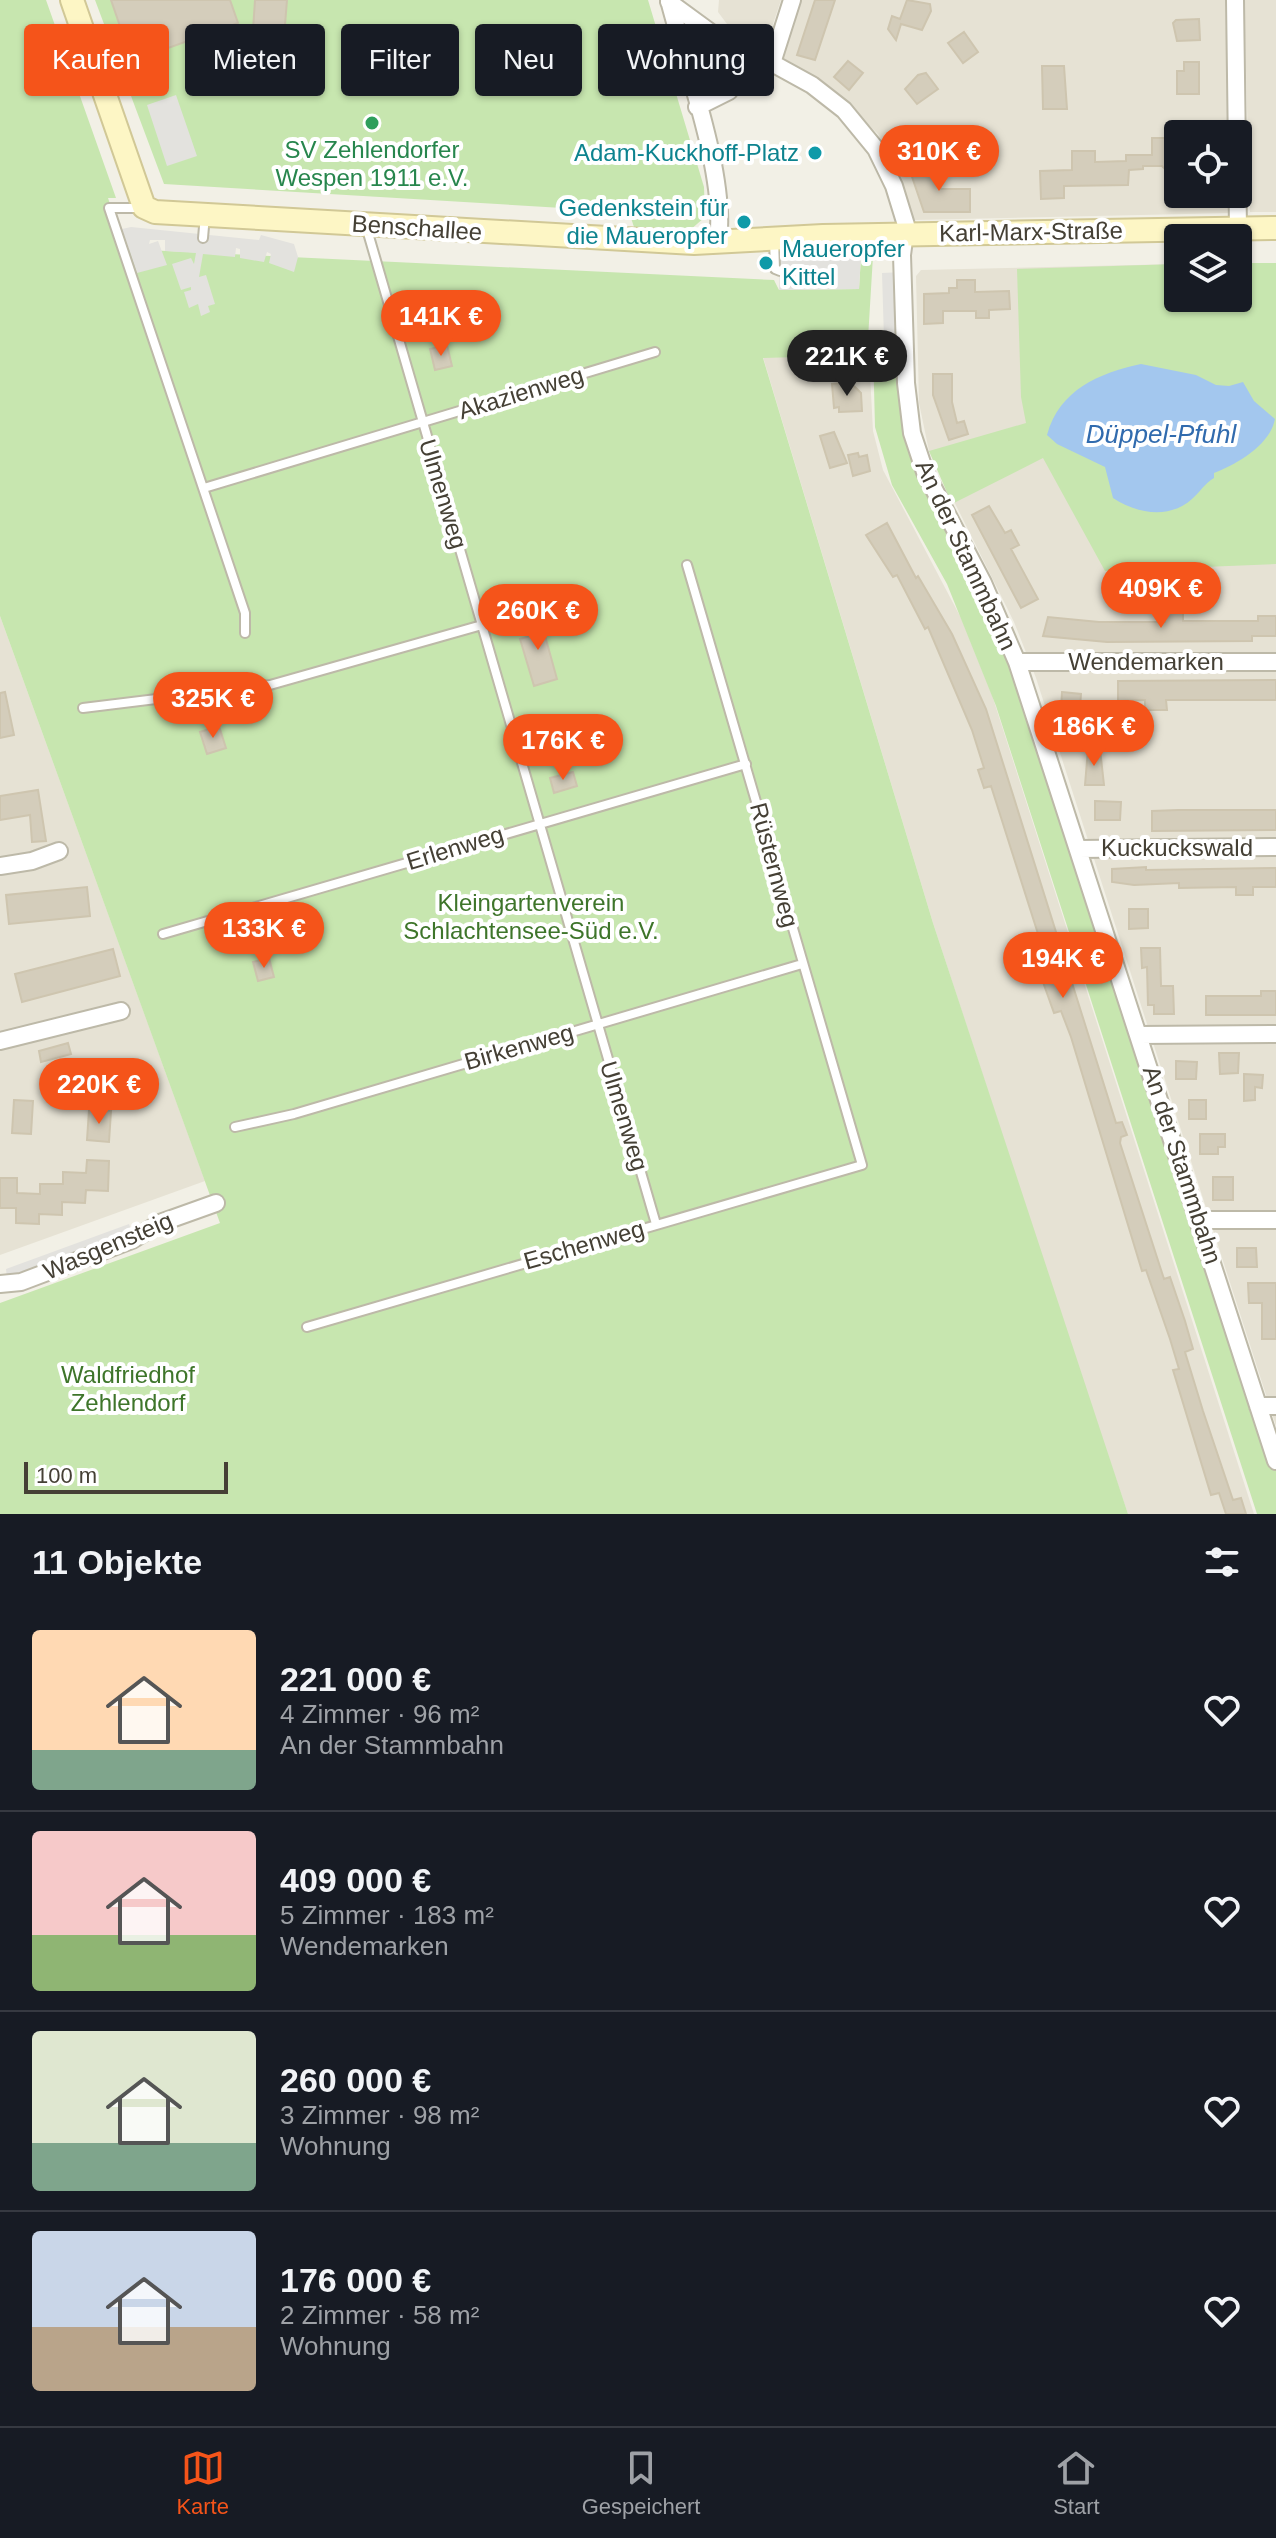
<!DOCTYPE html>
<html lang="de">
<head>
<meta charset="utf-8">
<style>
  :root { --surface:#171b24; --page:#20242c; --text:#f1f3f6; --muted:#9ea1a6; --line:#363941; --accent:#f5541a }
  body { margin:0; font-family:Helvetica,sans-serif; background:var(--page); color:var(--text); height:100vh; display:flex; flex-direction:column; font-size:30px; white-space:nowrap }
  * { box-sizing:border-box; margin:0 }
  p { font-size:26px; color:var(--muted) }
  .icon { flex:none; width:44px; height:44px; fill:none; stroke:currentColor; stroke-width:2; stroke-linecap:round; stroke-linejoin:round }
  .map { position:relative; height:1514px; overflow:hidden }
  .side { display:flex; flex-direction:column; background:var(--surface); flex:1 }
  .side>* { flex:none }
  .top-card { position:absolute; left:24px; top:24px; width:800px; height:72px; display:flex; gap:16px }
  .buttons { position:absolute; left:1164px; top:120px; display:grid; gap:16px }
  .buttons a { display:grid; place-items:center; width:88px; height:88px; border-radius:8px; background:var(--surface); box-shadow:0 2px 6px #0004; font-size:40px }
  .scale { position:absolute; left:24px; bottom:20px; width:204px; box-sizing:border-box; padding-left:8px; border:4px solid #454035; border-top:0; font-size:22px; line-height:28px; white-space:nowrap; color:#454035; -webkit-text-stroke:6px #fff; paint-order:stroke }
  .price { position:absolute; translate:-50% -68px; padding:0 18px; border-radius:28px; background:var(--accent); color:#fff; font-size:26px; line-height:52px; filter:drop-shadow(0 2px 4px #0008) }
  .price::after { content:''; position:absolute; left:50%; top:48px; width:24px; height:18px; margin-left:-12px; background:inherit; clip-path:polygon(0 0,100% 0,50% 100%) }
  .price.on { background:#222; color:#fff }
  ul { padding:0; list-style:none }
  li { display:flex; align-items:center; gap:24px; height:200px; padding:0 32px }
  li+li { border-top:2px solid var(--line) }
  li span { display:grid; place-items:center; flex:none; width:224px; height:160px; border-radius:8px; color:#555 }
  li>.icon { margin-inline-start:auto }
  span .icon { width:96px; height:96px; fill:#fffc; stroke-width:1 }
  li b { font-size:34px }
  h2 { display:flex; justify-content:space-between; align-items:center; height:96px; padding:0 32px; font-size:34px }
  .pill { padding:0 28px; border-radius:8px; background:var(--surface); box-shadow:0 2px 6px #0004; font-size:28px; line-height:72px }
  .pill.on { background:var(--accent); color:#fff }
  .tabs { display:flex; justify-content:space-around; align-items:center; height:112px; border-top:2px solid var(--line); background:var(--surface); font-size:22px; color:var(--muted) }
  .tabs a { display:grid; justify-items:center; gap:4px }
  .tabs .on { color:var(--accent) }
  .map>svg:first-child { display:block }
  .residential { fill:#e6e2d4 }
  .green { fill:#c7e6af }
  .parking { fill:#e3e2de }
  .water { fill:#a3c7ee }
  .building { fill:#d4cdbb; stroke:#cec5af; stroke-width:2 }
  .lines { fill:none; stroke-linecap:round; stroke-linejoin:round }
  .lane-casing { stroke:#bdb9a8; stroke-width:12 }
  .street-casing { stroke:#bdb9a8; stroke-width:20 }
  .secondary-casing { stroke:#d1c896; stroke-width:26 }
  .lane { stroke:#fff; stroke-width:8 }
  .street { stroke:#fff; stroke-width:16 }
  .secondary { stroke:#fdf6c5; stroke-width:22 }
  .leisure-dot { fill:#2e9e5b; stroke:#fff; stroke-width:3 }
  .culture-dot { fill:#0f9aa8; stroke:#fff; stroke-width:3 }
  .labels { text-anchor:middle; stroke-width:8; stroke-linejoin:round; paint-order:stroke }
  .leisure-label { font-size:24px; fill:#27864d; stroke:#fff }
  .culture-label { font-size:24px; fill:#0d838f; stroke:#fff; text-anchor:end }
  .street-label { font-size:24px; fill:#454035; stroke:#fff }
  .park-label { font-size:24px; fill:#3e752a; stroke:#fff }
  .water-label { font-size:26px; font-style:italic; fill:#316bae; stroke:#fff }
</style>
</head>
<body>
<div class="map">
<svg width="1276" height="1514" viewBox="0 0 1276 1514">
  <rect width="100%" height="100%" fill="#f2f0e6"/>
  <path class="residential" d="M719,0H781L765,48L727,24L718,12Z
    M799,0H1225L1229,134H1178V194H1230L1231,213L914,220L895,164L878,134L823,81L780,56Z
    M1244,0H1276V212H1250Z
    M1238,263H1276V1426L1036,678L1014,622L929,451L919,403L916,276L921,270L1178,264V298H1238Z
    M869,355L873,431L883,470L961,618L992,695L1254,1514H1128L1086,1391L933,923L763,357Z
    M0,616L205,1181L0,1255Z"/>
  <path class="green" d="M0,0H46L116,198H108L125,249L774,280L779,290L859,289L861,256H873L867,355L763,358L933,923L1128,1514H0V1303L220,1223L0,616Z
    M95,0H648L704,187L705,217L689,231L635,230L629,212L164,184Z
    M693,37L701,38L725,69V82L718,88H706L699,81L688,42Z
    M1238,263H1276V564L1105,571L1043,458L952,504L929,451L1026,423L1021,397L1017,269L1178,264V298H1238Z
    M905,347L912,433L983,583L1276,1461V1514H1257L996,706L947,584L892,485L875,427L873,348Z"/>
  <path class="parking" d="M176,95L197,156L167,166L147,105Z
    M131,227L259,240L261,235L294,244L298,257L294,272L269,263L271,254L267,252L264,262L240,258V249L236,248L235,257L203,254L199,277L206,275L215,304L208,306L210,312L201,316L198,304L189,308L184,292L191,290V287L181,290L172,264L191,258L194,264L196,253L165,251V240H150L149,244L158,241L167,265L137,273L122,229Z
    M861,256L859,289L779,290L780,258Z
    M903,272L905,338L884,339L882,273Z
    M129,1224L132,1233L7,1278L6,1269Z"/>
  <path class="water" d="M1141,364L1196,375L1216,385L1229,386L1243,382L1254,401L1275,419C1270,445 1237,464 1214,473V478C1204,484 1201,491 1192,499C1169,520 1135,513 1113,498L1105,467L1057,444L1047,435C1059,390 1099,373 1141,364Z"/>
  <path class="building" d="M111,0H230L238,23L132,61Z
    M255,0H287L282,62L251,60Z
    M815,0H835L815,60L797,55Z
    M907,0L930,4L931,11L922,30L901,24L896,40L888,29L892,16L900,19Z
    M1199,19L1200,40L1177,41L1173,23L1176,20Z
    M964,32L978,52L963,63L948,43Z
    M848,61L863,73L849,90L834,77Z
    M1184,62H1199V94H1177V71H1184Z
    M1042,66H1064L1067,109H1043Z
    M926,73L938,89L917,104L905,89L918,75Z
    M1152,138H1178V165L1170,174L1162,166H1143V169L1129,170L1128,185L1064,186V198L1041,199L1040,171L1072,170V151H1095V162L1126,161V155H1152Z
    M932,164L941,189H970V212H924L910,171Z
    M957,280H975V292L1009,291L1010,309L989,310V318H976V311H943V323L924,324V294L949,293V288H957Z
    M447,345L452,366L435,370L430,349Z
    M933,374H952V402L957,423L964,421L968,434L949,440L933,395Z
    M850,382L861,393L862,411L839,412V407L834,408L832,384Z
    M834,432L847,463L830,468L820,436Z
    M858,453L859,457L867,455L870,471L853,476L848,455Z
    M989,506L1005,533L1011,530L1019,545L1011,549L1038,599L1021,608L972,515Z
    M887,523L916,578L918,576L952,634L986,709L1116,1123L1122,1122L1127,1135L1121,1137L1120,1143L1164,1279L1170,1277L1185,1321L1193,1349L1185,1352L1203,1411L1233,1500L1241,1498L1246,1514H1226L1219,1493L1211,1495L1173,1370L1179,1369L1170,1339L1146,1270L1142,1271L1071,1037L1061,1011L1054,1013L1038,968L1045,966L1036,938L1039,937L991,786L984,788L978,770L984,768L972,730L928,627L925,629L897,575L893,577L866,535Z
    M1165,612L1183,613V621H1258V616H1276V636H1252V641L1107,642L1043,636L1048,617L1099,622H1165Z
    M539,614L557,679L534,686L520,639L530,636L524,618Z
    M1276,680V700H1166L1167,710H1145V700L1118,701V681Z
    M5,692L14,735L0,738V693Z
    M1062,692L1081,694L1080,707H1089V744H1069V711L1061,710Z
    M219,726L226,748L207,754L200,732Z
    M1088,749H1100L1104,785H1085Z
    M573,772L577,786L554,793L550,778Z
    M38,790L46,841L32,842L30,815L0,820V796Z
    M1095,801L1121,802L1120,820H1095Z
    M1178,810H1276V830L1152,831V811Z
    M1146,867V870L1276,868V887H1253V895H1236V887L1179,888V883L1134,885L1112,882V869Z
    M87,887L90,916L9,924L6,895Z
    M1129,909H1148V928L1129,929Z
    M1141,948H1160L1161,986H1173L1174,1014H1154V1005H1148L1147,967L1142,968Z
    M113,949L120,976L22,1002L15,974Z
    M269,958L274,977L258,981L253,962Z
    M1261,991H1276V1015H1206V996H1261Z
    M68,1043L71,1054L41,1062L39,1051Z
    M1219,1053H1239L1238,1073L1220,1074Z
    M1176,1061L1197,1062L1196,1079H1176Z
    M1244,1074L1263,1075L1262,1088L1255,1087V1100L1244,1101Z
    M14,1100L33,1101L31,1134L12,1133Z
    M1189,1100H1206V1119H1189Z
    M89,1110L111,1111L109,1142L87,1140Z
    M1200,1134H1225V1147H1218V1154H1200Z
    M87,1160L109,1161L108,1191L86,1190L85,1203L62,1202V1215L39,1214V1224L16,1223V1208H0V1178H17V1193L40,1194V1184H63V1172L86,1173Z
    M1213,1177H1233V1200H1213Z
    M1237,1248H1256L1257,1267H1237Z
    M1248,1283H1276V1339H1262V1303H1249Z"/>
  <g class="lines">
    <g class="lane-casing">
      <path id="lane" d="M140,208H109L245,613V633
        M366,226L656,1224
        M203,238L205,215
        M774,239L775,269L780,271
        M204,488L655,352
        M83,708L270,685L482,625
        M163,934L746,764
        M235,1127L294,1114L802,964
        M307,1327L862,1165L687,565"/>
    </g>
    <g class="street-casing">
      <path id="street" d="M669,0C686,67 727,176 718,241
        M792,0L772,63L812,85L844,110L876,149L894,186L906,225L902,255L906,383L912,433L925,472L983,583L1017,662L1276,1461
        M1235,0L1238,228
        M669,2L710,32L733,70L729,91L697,107
        M1017,662H1276
        M1079,849L1276,847
        M0,866L32,861L59,851
        M1139,1035L1276,1034
        M0,1041L121,1011
        M1200,1220H1276
        M0,1284L21,1282L132,1240L160,1223L216,1203
        M1258,1406H1276"/>
    </g>
    <g class="secondary-casing">
      <path id="secondary" d="M72,0L144,207L155,212L694,243L823,236L1276,228"/>
    </g>
    <use href="#lane" class="lane"/>
    <use href="#street" class="street"/>
    <use href="#secondary" class="secondary"/>
  </g>
  <circle class="leisure-dot" cx="372" cy="123" r="8"/>
  <g class="culture-dot">
    <circle cx="815" cy="153" r="8"/>
    <circle cx="744" cy="222" r="8"/>
    <circle cx="766" cy="263" r="8"/>
  </g>
  <g class="labels">
    <g class="leisure-label">
      <text x="372" y="158">SV Zehlendorfer<tspan x="372" dy="28">Wespen 1911 e.V.</tspan></text>
    </g>
    <g class="culture-label">
      <text x="799" y="161">Adam-Kuckhoff-Platz</text>
      <text x="728" y="216">Gedenkstein für<tspan x="728" dy="28">die Maueropfer</tspan></text>
      <text x="782" y="257" text-anchor="start">Maueropfer<tspan x="782" dy="28">Kittel</tspan></text>
    </g>
    <g class="street-label">
      <text transform="translate(417 228) rotate(4)" y="8">Benschallee</text>
      <text transform="translate(1031 232) rotate(-1)" y="8">Karl-Marx-Straße</text>
      <text transform="translate(521 393) rotate(-17)" y="8">Akazienweg</text>
      <text transform="translate(443 494) rotate(73)" y="8">Ulmenweg</text>
      <text transform="translate(966 555) rotate(65)" y="8">An der Stammbahn</text>
      <text x="1146" y="670">Wendemarken</text>
      <text transform="translate(455 848) rotate(-17)" y="8">Erlenweg</text>
      <text x="1177" y="856">Kuckuckswald</text>
      <text transform="translate(774 865) rotate(75)" y="8">Rüsternweg</text>
      <text transform="translate(519 1047) rotate(-16)" y="8">Birkenweg</text>
      <text transform="translate(624 1116) rotate(73)" y="8">Ulmenweg</text>
      <text transform="translate(1182 1165) rotate(72)" y="8">An der Stammbahn</text>
      <text transform="translate(584 1245) rotate(-16)" y="8">Eschenweg</text>
      <text transform="translate(108 1246) rotate(-23)" y="8">Wasgensteig</text>
    </g>
    <g class="park-label">
      <text x="531" y="911">Kleingartenverein<tspan x="531" dy="28">Schlachtensee-Süd e.V.</tspan></text>
      <text x="128" y="1383">Waldfriedhof<tspan x="128" dy="28">Zehlendorf</tspan></text>
    </g>
    <g class="water-label">
      <text x="1161" y="443">Düppel-Pfuhl</text>
    </g>
  </g>
</svg>
<div class="buttons">
<a><svg class="icon" aria-label="locate" viewBox="0 0 24 24"><circle cx="12" cy="12" r="6"/><path d="M12 2v4M12 18v4M2 12h4M18 12h4"/></svg></a>
<a><svg class="icon" aria-label="layers" viewBox="0 0 24 24"><path d="M12 4l9 5-9 5-9-5zM3 14l9 5 9-5"/></svg></a>
</div>
<div class="scale">100 m</div>
<b class="price" style="left:939px;top:193px">310K €</b>
<b class="price" style="left:441px;top:358px">141K €</b>
<b class="price on" style="left:847px;top:398px">221K €</b>
<b class="price" style="left:1161px;top:630px">409K €</b>
<b class="price" style="left:538px;top:652px">260K €</b>
<b class="price" style="left:213px;top:740px">325K €</b>
<b class="price" style="left:1094px;top:768px">186K €</b>
<b class="price" style="left:563px;top:782px">176K €</b>
<b class="price" style="left:264px;top:970px">133K €</b>
<b class="price" style="left:1063px;top:1000px">194K €</b>
<b class="price" style="left:99px;top:1126px">220K €</b>
<div class="top-card">
<a class="pill on">Kaufen</a>
<a class="pill">Mieten</a>
<a class="pill">Filter</a>
<a class="pill">Neu</a>
<a class="pill">Wohnung</a>
</div>
</div>
<section class="side">
<h2>11 Objekte<svg class="icon" aria-label="filters" viewBox="0 0 24 24"><path d="M4 7h16M4 17h16"/><circle cx="9" cy="7" r="2"/><circle cx="15" cy="17" r="2"/></svg></h2>
<ul>
<li><span style="background:linear-gradient(#ffd9b3 75%,#7fa58c 0)"><svg class="icon" aria-label="home" viewBox="0 0 24 24"><path d="M3 11l9-7 9 7M6 9v11h12V9"/></svg></span><div><b>221 000 €</b><p>4 Zimmer · 96 m²</p><p>An der Stammbahn</p></div><svg class="icon" aria-label="heart" viewBox="0 0 24 24"><path d="M12 20l-8-8c-3-5 5-10 8-4 3-6 11-1 8 4z"/></svg></li>
<li><span style="background:linear-gradient(#f6c9c9 65%,#8fb573 0)"><svg class="icon" aria-label="home" viewBox="0 0 24 24"><path d="M3 11l9-7 9 7M6 9v11h12V9"/></svg></span><div><b>409 000 €</b><p>5 Zimmer · 183 m²</p><p>Wendemarken</p></div><svg class="icon" aria-label="heart" viewBox="0 0 24 24"><path d="M12 20l-8-8c-3-5 5-10 8-4 3-6 11-1 8 4z"/></svg></li>
<li><span style="background:linear-gradient(#dfe7d0 70%,#7fa58c 0)"><svg class="icon" aria-label="home" viewBox="0 0 24 24"><path d="M3 11l9-7 9 7M6 9v11h12V9"/></svg></span><div><b>260 000 €</b><p>3 Zimmer · 98 m²</p><p>Wohnung</p></div><svg class="icon" aria-label="heart" viewBox="0 0 24 24"><path d="M12 20l-8-8c-3-5 5-10 8-4 3-6 11-1 8 4z"/></svg></li>
<li><span style="background:linear-gradient(#c9d6e8 60%,#b9a48a 0)"><svg class="icon" aria-label="home" viewBox="0 0 24 24"><path d="M3 11l9-7 9 7M6 9v11h12V9"/></svg></span><div><b>176 000 €</b><p>2 Zimmer · 58 m²</p><p>Wohnung</p></div><svg class="icon" aria-label="heart" viewBox="0 0 24 24"><path d="M12 20l-8-8c-3-5 5-10 8-4 3-6 11-1 8 4z"/></svg></li>
</ul>
</section>
<nav class="tabs">
<a class="on"><svg class="icon" aria-label="map" viewBox="0 0 24 24"><path d="M3 6l6-2 6 2 6-2v14l-6 2-6-2-6 2zM9 4v14M15 6v14"/></svg>Karte</a>
<a><svg class="icon" aria-label="saved" viewBox="0 0 24 24"><path d="M7 4h10v16l-5-4-5 4z"/></svg>Gespeichert</a>
<a><svg class="icon" aria-label="home" viewBox="0 0 24 24"><path d="M3 11l9-7 9 7M6 9v11h12V9"/></svg>Start</a>
</nav>
</body>
</html>
